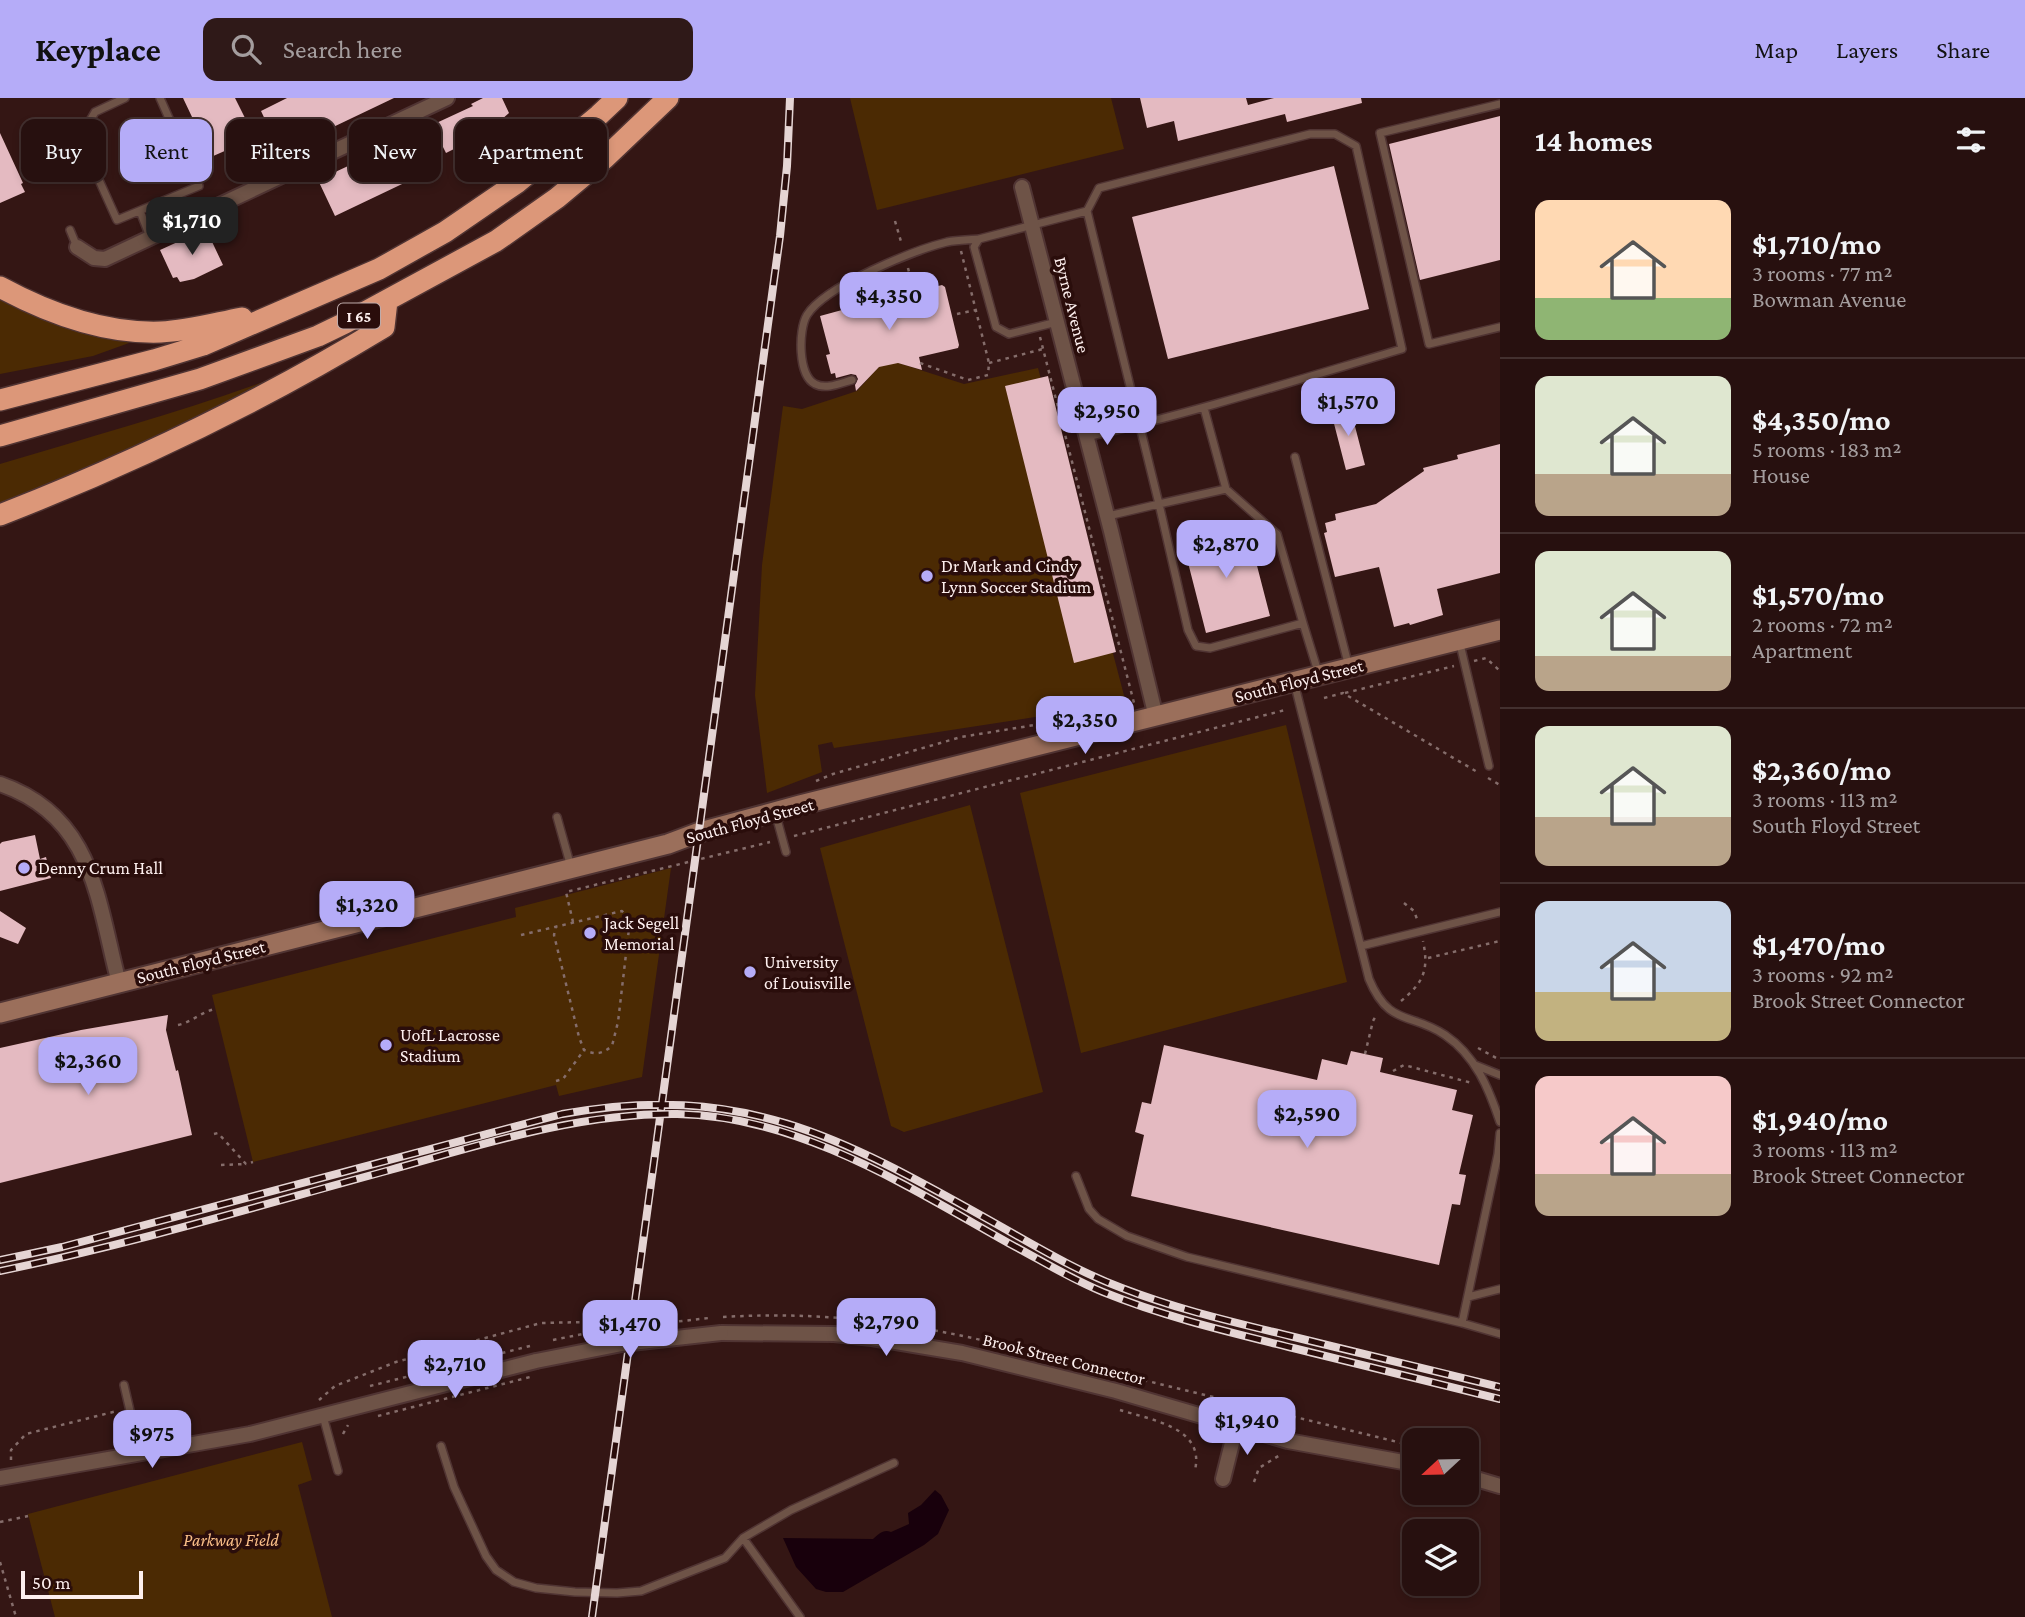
<!DOCTYPE html>
<html lang="en">
<head>
<meta charset="utf-8">
<style>
  :root { --surface:#27100f; --page:#2f1918; --text:#f1f3f6; --muted:#a49d9e; --line:#43302f; --accent:#b5acf8 }
  body { margin:0; font-family:"Crimson Pro",serif; background:var(--page); color:var(--text); height:100vh; display:flex; flex-direction:column; font-size:26px; white-space:nowrap }
  * { box-sizing:border-box; margin:0 }
  p { font-size:23px; color:var(--muted) }
  .icon { flex:none; width:38px; height:38px; fill:none; stroke:currentColor; stroke-width:2; stroke-linecap:round; stroke-linejoin:round }
  .map { position:relative; flex:1; overflow:hidden }
  .details { display:flex; flex-direction:column; background:var(--surface); width:525px }
  .details>* { flex:none }
  .banner { position:absolute; left:21px; top:21px; width:665px; height:63px; display:flex; gap:14px }
  .needle { width:46px; rotate:248deg }
  .tools { position:absolute; left:1402px; top:1330px; display:grid; gap:14px }
  .tools a { display:grid; place-items:center; width:77px; height:77px; border-radius:14px; background:var(--surface); box-shadow:0 4px 10px #0003,0 0 0 2px var(--line); font-size:35px }
  .scale { position:absolute; left:21px; bottom:18px; width:122px; box-sizing:border-box; padding-left:7px; border:4px solid #fdefee; border-top:0; font-size:19px; line-height:24px; white-space:nowrap; color:#fdefee; -webkit-text-stroke:5px #2a0d0b; paint-order:stroke }
  .price { position:absolute; translate:-50% -60px; padding:0 16px; border-radius:14px; background:var(--accent); color:#111; font-size:23px; line-height:46px; filter:drop-shadow(0 2px 4px #0008) }
  .price::after { content:''; position:absolute; left:50%; top:42px; width:21px; height:16px; margin-left:-10px; background:inherit; clip-path:polygon(0 0,100% 0,50% 100%) }
  .price.selected { background:#222; color:#fff }
  ul { padding:0; list-style:none }
  li { display:flex; align-items:center; gap:21px; height:175px; padding:0 35px }
  li+li { border-top:2px solid var(--line) }
  li span { display:grid; place-items:center; flex:none; width:196px; height:140px; border-radius:14px; color:#555 }
  li>.icon { margin-inline-start:auto }
  span .icon { width:84px; height:84px; fill:#fffc; stroke-width:1 }
  li b { font-size:30px }
  h2 { display:flex; justify-content:space-between; align-items:center; height:84px; padding:0 35px; font-size:30px }
  .tag { padding:0 24px; border-radius:14px; background:var(--surface); box-shadow:0 4px 10px #0003,0 0 0 2px var(--line); font-size:24px; line-height:63px }
  .tag.selected { background:var(--accent); color:#111 }
  header { display:flex; align-items:center; gap:42px; box-sizing:border-box; height:98px; padding:0 35px; background:var(--accent); color:#111 }
  header strong { font-size:33px }
  nav { display:flex; gap:38px; margin-inline-start:auto; font-size:24px }
  .search { width:490px; height:63px; background:var(--page); display:flex; align-items:center; gap:18px; box-sizing:border-box; padding:0 24px; border-radius:14px; color:var(--muted); font-size:26px }
  main { display:flex; flex:1; min-height:0 }
  .map>svg:first-child { display:block }
  .green { fill:#4b2a03 }
  .water { fill:#18000c }
  .building { fill:#e4bac1 }
  .lines { fill:none; stroke-linecap:round; stroke-linejoin:round }
  .lane-casing { stroke:#503433; stroke-width:10 }
  .street-casing { stroke:#503433; stroke-width:18 }
  .secondary-casing { stroke:#503433; stroke-width:23 }
  .highway-casing { stroke:#503433; stroke-width:24 }
  .path { stroke:#856d6b; stroke-width:2.5; stroke-dasharray:3.5 5; stroke-linecap:butt }
  .lane { stroke:#6e5347; stroke-width:7 }
  .street { stroke:#6e5347; stroke-width:14 }
  .secondary { stroke:#9b6f5b; stroke-width:19 }
  .highway { stroke:#dc9779; stroke-width:21 }
  .rail-casing { stroke:#e5d5d4; stroke-width:8 }
  .rail { stroke:#2a0d0b; stroke-width:5; stroke-dasharray:16; stroke-linecap:butt }
  .street-bridge-casing { stroke:#503433; stroke-width:18; stroke-linecap:butt }
  .path-bridge { stroke:#856d6b; stroke-width:2.5; stroke-dasharray:3.5 5; stroke-linecap:butt }
  .street-bridge { stroke:#6e5347; stroke-width:14 }
  .poi-dot { fill:#b5acf8; stroke:#2a0d0b; stroke-width:2.5 }
  .labels { text-anchor:middle; stroke-width:7; stroke-linejoin:round; paint-order:stroke }
  .shield { fill:#2a0d0b; stroke:#beabaa; stroke-width:2 }
  .shield-label { font-size:16px; font-weight:bold; fill:#fdefee }
  .street-label { font-size:18px; fill:#fdefee; stroke:#2a0d0b }
  .poi-label { font-size:18px; fill:#fdefee; stroke:#2a0d0b; text-anchor:start }
  .park-label { font-size:18px; font-style:italic; fill:#f9be87; stroke:#2a0d0b }
</style>
</head>
<body>
<header>
<strong>Keyplace</strong>
<div class="search"><svg class="icon" aria-label="search" viewBox="0 0 24 24"><circle cx="10" cy="10" r="6"/><path d="M15 15l6 6"/></svg>Search here</div>
<nav><a>Map</a><a>Layers</a><a>Share</a></nav>
</header>
<main>
<div class="map">
<svg width="1500" height="1519" viewBox="0 0 1500 1519">
  <rect width="100%" height="100%" fill="#341614"/>
  <path class="green" d="M850,0H1111L1124,51L877,112Z
    M0,196L125,240L129,245L93,258L0,276Z
    M886,261L964,286L1038,270L1126,605L834,650L832,644L818,647L822,674L767,695L755,597L762,467L783,308L802,311L857,293Z
    M295,272L245,300L0,410V366C99,336 199,309 295,272Z
    M1286,627L1347,884L1081,955L1020,695Z
    M970,707L1043,994L904,1034L891,1028L820,750Z
    M671,770L642,979L559,998L556,987L253,1064L212,897L516,819L515,810Z
    M302,1344L312,1382L298,1387L332,1519H55L28,1416Z"/>
  <path class="water" d="M935,1392L941,1397L949,1412L938,1436L924,1447L843,1494H826L816,1491L796,1469L783,1440L873,1441C879,1436 883,1431 891,1434L909,1426L908,1415L921,1407Z"/>
  <path class="building" d="M183,0H235L247,24L228,32L236,48L211,59Z
    M287,0H394L306,42L303,35L277,47L261,13Z
    M483,0H502L509,15L486,35L446,55L432,27L473,8L471,6Z
    M1140,0H1246L1248,7L1274,0H1361L1362,5L1287,24L1285,16L1178,43L1174,23L1147,30Z
    M1500,18V162L1420,182L1389,46Z
    M0,35L23,85L21,86L25,94L0,105Z
    M404,42L421,77L335,118L318,82Z
    M1334,68L1369,211L1168,261L1132,119Z
    M206,131L223,167L194,181L180,184L177,179L173,180L160,152Z
    M942,187L945,189L959,247L958,250L919,259L922,272L898,265L879,269L856,293L855,287L858,281L856,277L851,276L836,280L835,275L831,276L826,257L830,256L820,218L864,206L860,197L883,191L884,202Z
    M1048,278L1116,554L1074,565L1005,288Z
    M1350,309L1365,367L1346,372L1331,314Z
    M1500,346V475L1437,491L1443,517L1410,527L1409,525L1394,529L1379,469L1335,479L1324,435L1327,434L1325,425L1336,422L1335,416L1376,406L1424,373L1423,370L1458,361L1457,357Z
    M1247,429L1270,518L1206,535L1183,445Z
    M35,737L40,761L46,759L51,780L0,793V746L2,744Z
    M0,813L26,830L18,846L0,839Z
    M168,917L166,932L176,973L178,972L192,1037L0,1085V950L81,932Z
    M1164,947L1317,982L1322,961L1347,967L1351,953L1383,960L1380,974L1457,992L1452,1012L1473,1017L1459,1076L1466,1077L1460,1107L1452,1106L1439,1167L1131,1098L1144,1037L1135,1034L1142,1004L1151,1006Z"/>
  <g class="lines">
    <g class="lane-casing">
      <path id="lane" d="M125,0L95,14L80,40L117,122L199,88L160,0
        M1500,6L1380,35L1429,246L1500,229
        M140,113L150,139
        M70,132L77,149
        M1057,224L1009,236L996,229L974,149L979,141L1087,113
        M852,282C841,285 826,292 815,286C798,278 798,232 807,217C825,188 914,152 947,144C958,142 969,142 979,141
        M1204,310L1226,391
        M1086,339C1193,315 1297,282 1402,251L1356,48L1335,36H1310L1099,90L1087,113L1159,406L1108,418
        M1295,359L1349,569
        M1303,525L1277,436L1226,391L1159,406L1188,532L1196,548L1210,550L1303,525L1319,577
        M1459,542L1489,668
        M1294,584L1369,881C1389,929 1411,914 1445,937C1476,958 1489,991 1500,1024
        M775,714L786,754
        M557,719L571,769
        M1361,848L1500,814
        M1475,967L1500,977
        M1500,1035L1498,1056L1462,1225L1500,1236
        M1076,1078L1089,1111L1098,1121L1127,1138L1187,1159L1462,1225
        M1468,1199L1500,1191
        M124,1287L140,1356
        M323,1318L338,1373
        M441,1348L454,1389L486,1458L496,1472L514,1484L536,1490L575,1494L617,1495L641,1493L725,1460L743,1440L791,1412L894,1365
        M743,1440L800,1519"/>
    </g>
    <g class="street-casing">
      <path id="street" d="M1022,89L1111,433L1156,619
        M77,149L94,160L105,161L447,0
        M0,686C94,718 97,802 119,885
        M721,1235L834,1236L872,1240L962,1255L1116,1293L1288,1343L1414,1366
        M1466,1378L1500,1388
        M0,1380L250,1336L536,1263
        M1223,1381L1236,1329"/>
    </g>
    <g class="secondary-casing">
      <path id="secondary" d="M0,915L668,746L700,734L800,707L1500,532"/>
    </g>
    <g class="highway-casing">
      <path id="highway" d="M0,189C50,216 104,236 161,234C188,233 216,225 242,220
        M0,302L154,262L203,247L379,171L445,134L518,84L599,17L617,0
        M0,338L200,281L318,238L345,225L496,143L557,100L605,60L668,0
        M0,417C133,365 262,303 384,229L387,203"/>
    </g>
    <path class="path" d="M895,123L902,147
      M908,170L914,194
      M842,201L845,211
      M957,216L976,212
      M1040,239L1134,605
      M920,265L968,282L988,277L989,265L961,153
      M989,265L1043,251
      M1474,563L1486,560L1500,573
      M1345,595L1454,568
      M1324,600L1343,595L1479,675
      M1488,680L1500,687
      M816,683L833,676L961,639L1047,625
      M794,738L1285,612
      M1404,805L1414,813L1417,821
      M573,824L566,794L770,744
      M521,837L622,813L630,822L618,924L612,948C602,956 596,957 584,952L579,939L554,837L556,828
      M1428,860L1500,843
      M1401,903C1424,884 1429,872 1423,843
      M178,927C192,924 201,914 215,911
      M1478,950L1500,962
      M1365,956L1373,923L1377,916
      M1393,973L1404,967L1472,985
      M556,983L563,981L584,952
      M214,1036L218,1035L246,1066L253,1064
      M221,1067L246,1066
      M1053,1260L1414,1348
      M319,1302L335,1288L396,1264L541,1225L586,1224L592,1205
      M1120,1312C1151,1322 1205,1329 1195,1372
      M343,1336L348,1327
      M11,1362V1352L26,1336L117,1313
      M1254,1384L1259,1370L1280,1357
      M0,1424L28,1418
      M0,1464L16,1519"/>
    <use href="#lane" class="lane"/>
    <use href="#street" class="street"/>
    <use href="#secondary" class="secondary"/>
    <use href="#highway" class="highway"/>
    <g class="rail-casing">
      <path id="rail" d="M0,1162L62,1149L562,1016C742,984 839,1038 991,1123C1034,1147 1076,1173 1122,1190C1176,1211 1233,1224 1290,1238C1360,1255 1430,1272 1500,1289
        M0,1173C132,1146 261,1107 390,1072C484,1046 578,1015 677,1016C800,1018 908,1089 1012,1147C1042,1163 1071,1181 1103,1194C1165,1219 1229,1234 1293,1250C1362,1267 1431,1284 1500,1301
        M592,1519L780,138L787,68L790,0"/>
    </g>
    <use href="#rail" class="rail"/>
    <g class="street-bridge-casing">
      <path id="street-bridge" d="M536,1263L622,1246L721,1235"/>
    </g>
    <path class="path-bridge" d="M723,1219C841,1212 939,1229 1053,1260
      M553,1242L602,1232L709,1220
      M370,1288L530,1248
      M378,1318L534,1278"/>
    <use href="#street-bridge" class="street-bridge"/>
  </g>
  <g class="poi-dot">
    <circle cx="927" cy="478" r="7"/>
    <circle cx="24" cy="770" r="7"/>
    <circle cx="590" cy="835" r="7"/>
    <circle cx="750" cy="874" r="7"/>
    <circle cx="386" cy="947" r="7"/>
  </g>
  <g class="labels">
    <rect class="shield" x="338" y="205.5" width="42" height="25" rx="5"/>
    <g class="shield-label">
      <text x="359" y="224">I 65</text>
    </g>
    <g class="street-label">
      <text transform="translate(1072 207) rotate(76)" y="6">Byrne Avenue</text>
      <text transform="translate(1299 583) rotate(-14)" y="6">South Floyd Street</text>
      <text transform="translate(750 723) rotate(-15)" y="6">South Floyd Street</text>
      <text transform="translate(201 864) rotate(-14)" y="6">South Floyd Street</text>
      <text transform="translate(1064 1261) rotate(14)" y="6">Brook Street Connector</text>
    </g>
    <g class="poi-label">
      <text x="941" y="474">Dr Mark and Cindy<tspan x="941" dy="21">Lynn Soccer Stadium</tspan></text>
      <text x="38" y="776">Denny Crum Hall</text>
      <text x="604" y="831">Jack Segell<tspan x="604" dy="21">Memorial</tspan></text>
      <text x="764" y="870">University<tspan x="764" dy="21">of Louisville</tspan></text>
      <text x="400" y="943">UofL Lacrosse<tspan x="400" dy="21">Stadium</tspan></text>
    </g>
    <g class="park-label">
      <text x="231" y="1448">Parkway Field</text>
    </g>
  </g>
</svg>
<div class="tools">
<a><svg class="needle" viewBox="-14 -14 28 28"><path d="M0-13l5 13h-10z" fill="#e53935"/><path d="M0 13l5-13h-10z" fill="#a49d9e"/></svg></a>
<a><svg class="icon" aria-label="layers" viewBox="0 0 24 24"><path d="M12 4l9 5-9 5-9-5zM3 14l9 5 9-5"/></svg></a>
</div>
<div class="scale">50 m</div>
<b class="price selected" style="left:192px;top:159px">$1,710</b>
<b class="price" style="left:889px;top:234px">$4,350</b>
<b class="price" style="left:1348px;top:340px">$1,570</b>
<b class="price" style="left:1107px;top:349px">$2,950</b>
<b class="price" style="left:1226px;top:482px">$2,870</b>
<b class="price" style="left:1085px;top:658px">$2,350</b>
<b class="price" style="left:367px;top:843px">$1,320</b>
<b class="price" style="left:88px;top:999px">$2,360</b>
<b class="price" style="left:1307px;top:1052px">$2,590</b>
<b class="price" style="left:886px;top:1260px">$2,790</b>
<b class="price" style="left:630px;top:1262px">$1,470</b>
<b class="price" style="left:455px;top:1302px">$2,710</b>
<b class="price" style="left:1247px;top:1359px">$1,940</b>
<b class="price" style="left:152px;top:1372px">$975</b>
<div class="banner">
<a class="tag">Buy</a>
<a class="tag selected">Rent</a>
<a class="tag">Filters</a>
<a class="tag">New</a>
<a class="tag">Apartment</a>
</div>
</div>
<section class="details">
<h2>14 homes<svg class="icon" aria-label="filters" viewBox="0 0 24 24"><path d="M4 7h16M4 17h16"/><circle cx="9" cy="7" r="2"/><circle cx="15" cy="17" r="2"/></svg></h2>
<ul>
<li><span style="background:linear-gradient(#ffd9b3 70%,#8fb573 0)"><svg class="icon" aria-label="home" viewBox="0 0 24 24"><path d="M3 11l9-7 9 7M6 9v11h12V9"/></svg></span><div><b>$1,710/mo</b><p>3 rooms · 77 m²</p><p>Bowman Avenue</p></div></li>
<li><span style="background:linear-gradient(#dfe7d0 70%,#b9a48a 0)"><svg class="icon" aria-label="home" viewBox="0 0 24 24"><path d="M3 11l9-7 9 7M6 9v11h12V9"/></svg></span><div><b>$4,350/mo</b><p>5 rooms · 183 m²</p><p>House</p></div></li>
<li><span style="background:linear-gradient(#dfe7d0 75%,#b9a48a 0)"><svg class="icon" aria-label="home" viewBox="0 0 24 24"><path d="M3 11l9-7 9 7M6 9v11h12V9"/></svg></span><div><b>$1,570/mo</b><p>2 rooms · 72 m²</p><p>Apartment</p></div></li>
<li><span style="background:linear-gradient(#dfe7d0 65%,#b9a48a 0)"><svg class="icon" aria-label="home" viewBox="0 0 24 24"><path d="M3 11l9-7 9 7M6 9v11h12V9"/></svg></span><div><b>$2,360/mo</b><p>3 rooms · 113 m²</p><p>South Floyd Street</p></div></li>
<li><span style="background:linear-gradient(#c9d6e8 65%,#c2b280 0)"><svg class="icon" aria-label="home" viewBox="0 0 24 24"><path d="M3 11l9-7 9 7M6 9v11h12V9"/></svg></span><div><b>$1,470/mo</b><p>3 rooms · 92 m²</p><p>Brook Street Connector</p></div></li>
<li><span style="background:linear-gradient(#f6c9c9 70%,#b9a48a 0)"><svg class="icon" aria-label="home" viewBox="0 0 24 24"><path d="M3 11l9-7 9 7M6 9v11h12V9"/></svg></span><div><b>$1,940/mo</b><p>3 rooms · 113 m²</p><p>Brook Street Connector</p></div></li>
</ul>
</section>
</main>
</body>
</html>
